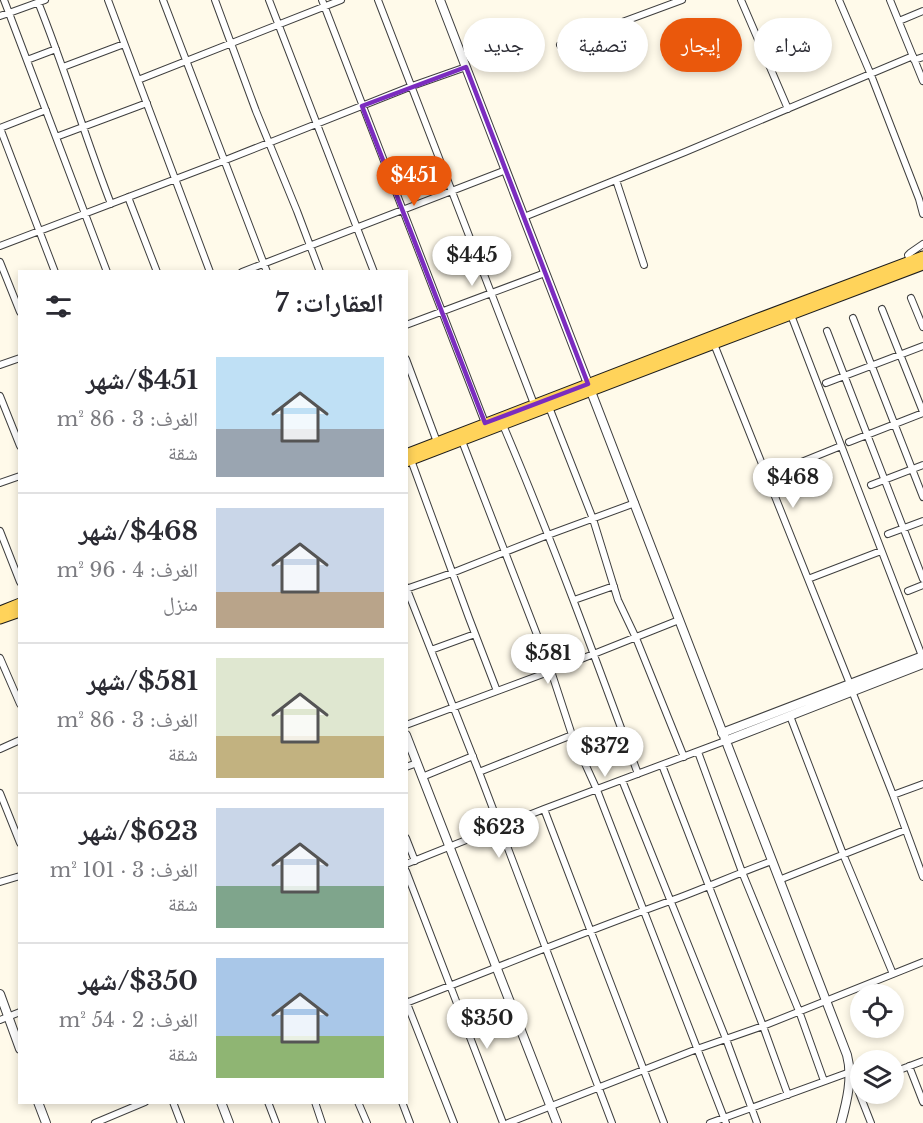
<!DOCTYPE html>
<html lang="ar">
<head>
<meta charset="utf-8">
<style>
  :root { --surface:#fff; --page:#f7f7f7; --text:#2b2b33; --muted:#7c7c81; --line:#e1e1e2; --accent:#ea580c }
  body { margin:0; font-family:"Libre Baskerville","Noto Naskh Arabic",serif; background:var(--page); color:var(--text); direction:rtl; height:100vh; display:flex; flex-direction:column; font-size:22px; white-space:nowrap }
  * { box-sizing:border-box; margin:0 }
  p { font-size:20px; color:var(--muted) }
  .icon { flex:none; width:33px; height:33px; fill:none; stroke:currentColor; stroke-width:2; stroke-linecap:round; stroke-linejoin:round }
  .map { position:relative; flex:1; overflow:hidden; direction:ltr }
  .details { position:absolute; left:18px; top:270px; width:390px; height:834px; display:flex; flex-direction:column; background:var(--surface); border-radius:0px; box-shadow:0 3px 9px #0003; direction:rtl }
  .details>* { flex:none }
  .banner { position:absolute; left:426px; top:18px; width:406px; height:54px; direction:rtl; display:flex; gap:12px }
  .fabs { position:absolute; left:850px; top:984px; display:grid; gap:12px }
  .fabs a { display:grid; place-items:center; width:54px; height:54px; border-radius:50%; background:var(--surface); box-shadow:0 3px 9px #0003; font-size:30px }
  .price { position:absolute; translate:-50% -51px; padding:0 14px; border-radius:21px; background:#fff; color:#222; font-size:20px; line-height:39px; filter:drop-shadow(0 2px 3px #0008) }
  .price::after { content:''; position:absolute; left:50%; top:36px; width:18px; height:14px; margin-left:-9px; background:inherit; clip-path:polygon(0 0,100% 0,50% 100%) }
  .price.selected { background:var(--accent); color:#fff }
  ul { padding:0; list-style:none }
  li { display:flex; align-items:center; gap:18px; height:150px; padding:0 24px }
  li+li { border-top:2px solid var(--line) }
  li span { display:grid; place-items:center; flex:none; width:168px; height:120px; border-radius:0px; color:#555 }
  li>.icon { margin-inline-start:auto }
  span .icon { width:72px; height:72px; fill:#fffc; stroke-width:1 }
  li b { font-size:26px }
  h2 { display:flex; justify-content:space-between; align-items:center; height:72px; padding:0 24px; font-size:26px }
  .tag { padding:0 21px; border-radius:27px; background:var(--surface); box-shadow:0 3px 9px #0003; font-size:21px; line-height:54px }
  .tag.selected { background:var(--accent); color:#fff }
  .map>svg:first-child { display:block }
  .lines { fill:none; stroke-linecap:round; stroke-linejoin:round }
  .minor-casing { stroke:#3f3f3f; stroke-width:8 }
  .tertiary-casing { stroke:#3f3f3f; stroke-width:10 }
  .primary-casing { stroke:#1d1d1d; stroke-width:11 }
  .minor { stroke:#fff; stroke-width:6 }
  .tertiary { stroke:#fff; stroke-width:8 }
  .primary { stroke:#ffd35a; stroke-width:9 }
  .marked { fill:none; stroke:#7b2cbf; stroke-width:4.5; stroke-linejoin:round }
</style>
</head>
<body>
<div class="map">
<svg width="923" height="1123" viewBox="0 0 923 1123">
  <rect width="100%" height="100%" fill="#fffaea"/>
  <g class="lines">
    <g class="minor-casing">
      <path id="minor" d="M4,0L9,13L45,0
        M108,0L210,272
        M163,0L267,272
        M215,0L256,111L297,211L320,272
        M269,0L374,272
        M322,0L485,423
        M378,0L534,404
        M741,0L788,109
        M839,0L871,75L919,199L923,214
        M890,0L923,81
        M38,2C65,69 85,137 111,204
        M0,16L9,13L107,272
        M899,21L923,11
        M560,45L682,0
        M27,60L56,49
        M914,60L923,57
        M63,67L124,44
        M138,80L341,0
        M0,128L55,272
        M0,128L46,110
        M56,137L147,103
        M616,180L644,265
        M128,197L157,272
        M524,217L685,152L913,56
        M0,246L223,161L412,86L466,67
        M0,262L20,312
        M911,262L908,255L910,253L923,244
        M242,272L506,170
        M911,298L923,327
        M882,309L923,412
        M791,315L922,656
        M853,318L923,497
        M406,325L545,273
        M827,331L923,579
        M714,344L850,684
        M406,359L437,442
        M0,365L20,358
        M826,383L923,346
        M0,396L20,446
        M549,407L593,519L618,600L636,638L684,757
        M503,425C552,540 595,657 638,774
        M462,441L551,671L572,735L597,790L726,1123
        M849,442L923,413
        M411,460L469,618L497,691
        M767,476L841,446
        M0,483L20,476
        M871,485L923,465
        M0,531L20,582
        M888,534L923,521
        M808,579L881,551
        M406,587L479,772L612,1123
        M406,589L452,573L548,535L635,503
        M908,591L923,585
        M574,600L614,586
        M431,650L475,634
        M0,658L20,704
        M852,691L893,795L923,877
        M790,716L843,854L893,974
        M406,725L551,671L679,620
        M0,749L20,740
        M698,752L742,872L799,1011L824,1081
        M662,765L763,1026L788,1095
        M406,767L417,763
        M479,772L572,735
        M422,777L473,756
        M622,780L726,1039L757,1123
        M0,793L20,843
        M893,795L923,784
        M544,809L664,1123
        M406,838L415,861
        M406,864L544,809L725,741
        M406,871L503,1123
        M779,880L905,830
        M0,882L20,876
        M406,1001L454,1123
        M406,1003C494,969 581,933 670,901C704,889 738,873 772,861
        M0,1020L20,1012
        M909,1066L923,1102
        M894,1072L923,1061
        M856,1085L871,1123
        M173,1102L181,1123
        M268,1102L276,1123
        M315,1102L322,1123
        M358,1102L367,1123
        M402,1102L410,1123
        M95,1123L145,1102
        M508,1123L697,1049L763,1026L923,962
        M710,1123L850,1072"/>
    </g>
    <g class="tertiary-casing">
      <path id="tertiary" d="M440,0L847,1055C853,1077 847,1101 841,1123
        M722,733L923,656
        M406,735L557,1123
        M725,741L923,664
        M0,994L20,1049
        M38,1102L46,1123
        M221,1102L229,1123"/>
    </g>
    <g class="primary-casing">
      <path id="primary" d="M406,454L756,319L923,256
        M406,462L714,344L923,265
        M0,611L20,603
        M0,619L20,612"/>
    </g>
    <use href="#minor" class="minor"/>
    <use href="#tertiary" class="tertiary"/>
    <use href="#primary" class="primary"/>
  </g>
  <path class="marked" d="M466,67L588,384L485,423L362,106Z"/>
</svg>
<div class="fabs">
<a><svg class="icon" aria-label="locate" viewBox="0 0 24 24"><circle cx="12" cy="12" r="6"/><path d="M12 2v4M12 18v4M2 12h4M18 12h4"/></svg></a>
<a><svg class="icon" aria-label="layers" viewBox="0 0 24 24"><path d="M12 4l9 5-9 5-9-5zM3 14l9 5 9-5"/></svg></a>
</div>
<b class="price selected" style="left:414px;top:207px">$451</b>
<b class="price" style="left:472px;top:287px">$445</b>
<b class="price" style="left:793px;top:509px">$468</b>
<b class="price" style="left:548px;top:685px">$581</b>
<b class="price" style="left:605px;top:778px">$372</b>
<b class="price" style="left:499px;top:859px">$623</b>
<b class="price" style="left:487px;top:1050px">$350</b>
<div class="banner">
<a class="tag">شراء</a>
<a class="tag selected">إيجار</a>
<a class="tag">تصفية</a>
<a class="tag">جديد</a>
</div>
<section class="details">
<h2>العقارات: 7<svg class="icon" aria-label="filters" viewBox="0 0 24 24"><path d="M4 7h16M4 17h16"/><circle cx="9" cy="7" r="2"/><circle cx="15" cy="17" r="2"/></svg></h2>
<ul>
<li><span style="background:linear-gradient(#bfe0f5 60%,#9aa5b1 0)"><svg class="icon" aria-label="home" viewBox="0 0 24 24"><path d="M3 11l9-7 9 7M6 9v11h12V9"/></svg></span><div><b>$451/شهر</b><p>الغرف: 3 · 86 m²</p><p>شقة</p></div></li>
<li><span style="background:linear-gradient(#c9d6e8 70%,#b9a48a 0)"><svg class="icon" aria-label="home" viewBox="0 0 24 24"><path d="M3 11l9-7 9 7M6 9v11h12V9"/></svg></span><div><b>$468/شهر</b><p>الغرف: 4 · 96 m²</p><p>منزل</p></div></li>
<li><span style="background:linear-gradient(#dfe7d0 65%,#c2b280 0)"><svg class="icon" aria-label="home" viewBox="0 0 24 24"><path d="M3 11l9-7 9 7M6 9v11h12V9"/></svg></span><div><b>$581/شهر</b><p>الغرف: 3 · 86 m²</p><p>شقة</p></div></li>
<li><span style="background:linear-gradient(#c9d6e8 65%,#7fa58c 0)"><svg class="icon" aria-label="home" viewBox="0 0 24 24"><path d="M3 11l9-7 9 7M6 9v11h12V9"/></svg></span><div><b>$623/شهر</b><p>الغرف: 3 · 101 m²</p><p>شقة</p></div></li>
<li><span style="background:linear-gradient(#a9c7e8 65%,#8fb573 0)"><svg class="icon" aria-label="home" viewBox="0 0 24 24"><path d="M3 11l9-7 9 7M6 9v11h12V9"/></svg></span><div><b>$350/شهر</b><p>الغرف: 2 · 54 m²</p><p>شقة</p></div></li>
</ul>
</section>
</div>
</body>
</html>
